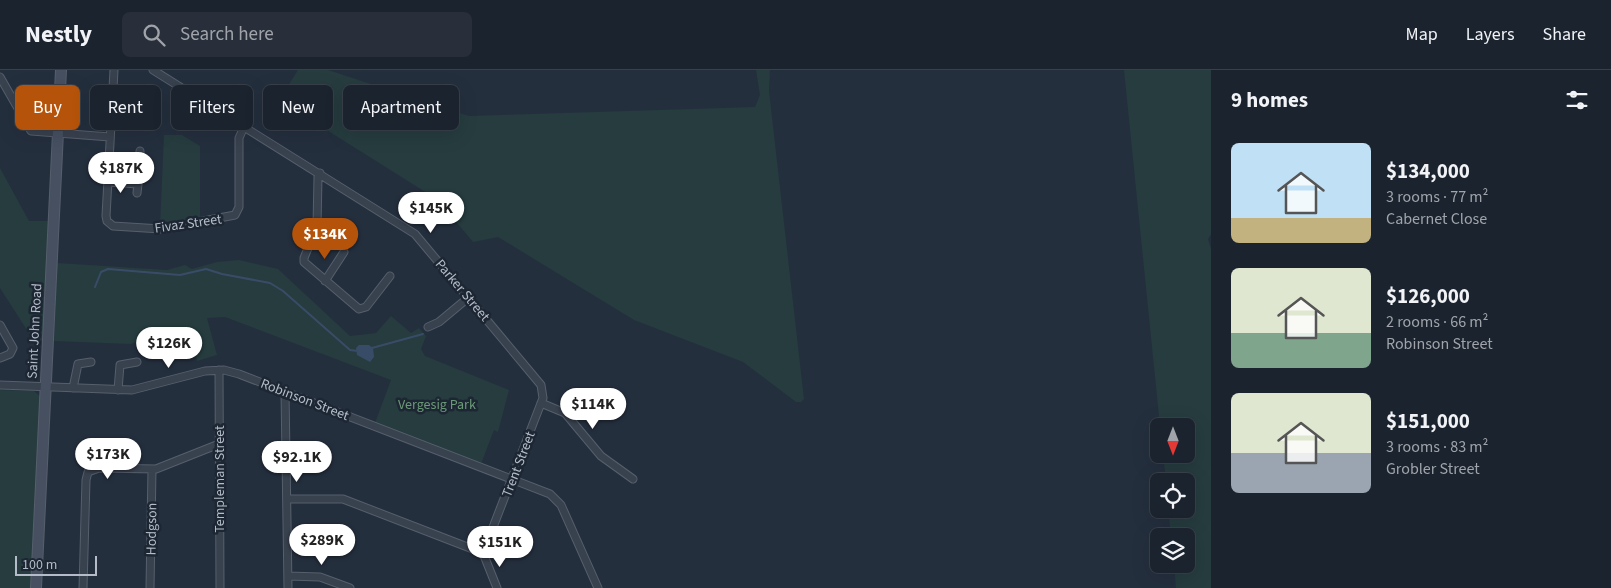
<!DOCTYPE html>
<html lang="en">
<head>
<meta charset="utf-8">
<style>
  :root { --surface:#1b232e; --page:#282f3a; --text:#f1f3f6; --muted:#a0a4aa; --line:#39404a; --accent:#b45309 }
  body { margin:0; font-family:"Source Sans 3",sans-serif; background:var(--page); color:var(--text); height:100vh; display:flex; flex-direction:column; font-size:19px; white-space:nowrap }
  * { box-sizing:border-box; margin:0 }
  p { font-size:16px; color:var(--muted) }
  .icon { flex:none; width:28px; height:28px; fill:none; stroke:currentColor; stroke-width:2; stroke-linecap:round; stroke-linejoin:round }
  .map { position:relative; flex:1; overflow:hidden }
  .drawer { display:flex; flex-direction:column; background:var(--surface); width:400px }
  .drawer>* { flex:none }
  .top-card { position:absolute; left:15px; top:15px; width:475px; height:45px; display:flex; gap:10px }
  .needle { width:32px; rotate:180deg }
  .buttons { position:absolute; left:1150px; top:348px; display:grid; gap:10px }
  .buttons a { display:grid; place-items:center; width:45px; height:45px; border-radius:8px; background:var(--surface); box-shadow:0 5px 20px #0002,0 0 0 1px var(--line); font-size:25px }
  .scale { position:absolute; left:15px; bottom:12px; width:82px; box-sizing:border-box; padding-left:5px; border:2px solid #b4bcc9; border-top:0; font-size:14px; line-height:18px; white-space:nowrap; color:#b4bcc9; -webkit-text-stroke:4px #1d2633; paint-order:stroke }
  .price { position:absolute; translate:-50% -42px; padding:0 11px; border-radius:18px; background:#fff; color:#222; font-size:16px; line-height:32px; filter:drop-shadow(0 1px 2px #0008) }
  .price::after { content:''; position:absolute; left:50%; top:30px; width:15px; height:11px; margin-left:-8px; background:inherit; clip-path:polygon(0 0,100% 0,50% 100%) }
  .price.active { background:var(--accent); color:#fff }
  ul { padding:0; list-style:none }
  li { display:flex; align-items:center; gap:15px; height:125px; padding:0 20px }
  li span { display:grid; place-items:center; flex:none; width:140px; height:100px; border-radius:8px; color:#555 }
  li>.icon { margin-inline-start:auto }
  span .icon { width:60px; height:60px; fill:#fffc; stroke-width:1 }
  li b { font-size:21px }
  h2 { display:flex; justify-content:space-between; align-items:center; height:60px; padding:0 20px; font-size:21px }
  .pill { padding:0 18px; border-radius:8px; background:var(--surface); box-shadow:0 5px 20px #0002,0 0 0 1px var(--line); font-size:18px; line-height:45px }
  .pill.active { background:var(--accent); color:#fff }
  header { display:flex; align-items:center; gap:30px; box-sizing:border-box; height:70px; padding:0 25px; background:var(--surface); border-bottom:1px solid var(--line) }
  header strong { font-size:24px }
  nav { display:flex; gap:28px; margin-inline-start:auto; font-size:18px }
  .search { width:350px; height:45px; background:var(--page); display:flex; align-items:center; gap:12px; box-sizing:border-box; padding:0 18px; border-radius:8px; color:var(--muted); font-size:19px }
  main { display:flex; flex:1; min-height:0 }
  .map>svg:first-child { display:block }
  .green { fill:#263c3f }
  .water { fill:#394c67 }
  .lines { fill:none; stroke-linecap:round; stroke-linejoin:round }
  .stream { stroke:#394c67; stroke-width:2 }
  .street-casing { stroke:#565f6c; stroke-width:9 }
  .secondary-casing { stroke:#565f6c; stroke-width:12 }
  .street { stroke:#38414e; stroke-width:7 }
  .secondary { stroke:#465061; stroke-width:10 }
  .labels { text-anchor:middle; stroke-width:5; stroke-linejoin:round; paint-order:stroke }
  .street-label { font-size:14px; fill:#b4bcc9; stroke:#1d2633 }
  .park-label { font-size:14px; fill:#6b9a76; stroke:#1d2633 }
</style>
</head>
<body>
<header>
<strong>Nestly</strong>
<div class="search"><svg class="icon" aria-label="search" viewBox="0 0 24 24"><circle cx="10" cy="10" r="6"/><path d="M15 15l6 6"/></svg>Search here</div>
<nav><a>Map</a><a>Layers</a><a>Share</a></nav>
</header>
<main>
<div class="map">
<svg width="1211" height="518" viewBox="0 0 1211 518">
  <rect width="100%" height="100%" fill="#242f3e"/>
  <path class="green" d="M298,0H328L469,46L755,37L760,25L756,0H770L769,21L804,329L801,332H796L743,292L634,250L498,167L473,172L438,130L279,30Z
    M1124,0H1211V164L1208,169L1211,179V518H1176L1174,494H1186V466H1171L1168,439H1186V411H1166L1163,384H1186V356H1160Z
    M164,65H182L200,76V148L160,157Z
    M0,98L29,151H50L43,271H34L0,218Z
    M239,190L278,199L350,266L376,263L391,246L411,263L419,258L426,266L421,279L425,286L509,320L498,362L494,360L481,394L375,353L391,310L225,247L207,248L217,285L197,291L196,285L151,266L131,274L54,271L57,193L167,200L185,195L192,199L217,192Z
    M0,320L34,321L42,328L33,518H0Z"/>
  <path class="water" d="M359,275H369L373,278L374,287L370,292L357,285L356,278Z"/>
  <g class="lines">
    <path class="stream" d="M95,217L101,202L108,199L180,205L206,199L222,204L270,213L283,221L350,280L358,281
      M372,278L423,264"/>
    <g class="street-casing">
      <path id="street" d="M114,0L106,146L107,151L113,156L161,159L235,145L239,137V68L244,57
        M153,0L415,164L541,315L543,328L483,483
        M0,7L31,61L110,67
        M320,103L318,107L317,156L304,188V192L359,239L366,237L390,206
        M108,112L138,114L140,81
        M137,123L138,114
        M325,211L344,182
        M0,255L13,278L10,284L0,288
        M428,257L439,252L469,227
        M219,300L220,518
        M0,315L132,320L205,301L224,300L239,304L550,424L561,435L598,518
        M73,318L78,294L91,292
        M118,320L120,295L137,292
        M285,321L288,518
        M541,333L565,343L601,386L633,409
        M287,429H343L483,483
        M483,483L497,518
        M288,506L320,507L350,518
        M83,518L86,410L88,402L99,398L156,399L219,374
        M150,518L152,399"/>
    </g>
    <g class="secondary-casing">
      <path id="secondary" d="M36,518L61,0"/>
    </g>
    <use href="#street" class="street"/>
    <use href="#secondary" class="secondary"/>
  </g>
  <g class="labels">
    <g class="street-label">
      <text transform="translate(188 153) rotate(-8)" y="5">Fivaz Street</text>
      <text transform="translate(463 220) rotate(50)" y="5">Parker Street</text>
      <text transform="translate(34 261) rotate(-87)" y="5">Saint John Road</text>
      <text transform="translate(305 329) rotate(21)" y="5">Robinson Street</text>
      <text transform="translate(518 394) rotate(-69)" y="5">Trent Street</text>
      <text transform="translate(219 409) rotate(-90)" y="5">Templeman Street</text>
      <text transform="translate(151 459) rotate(-89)" y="5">Hodgson</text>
    </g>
    <g class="park-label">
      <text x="437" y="339">Vergesig Park</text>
    </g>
  </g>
</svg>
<div class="buttons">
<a><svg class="needle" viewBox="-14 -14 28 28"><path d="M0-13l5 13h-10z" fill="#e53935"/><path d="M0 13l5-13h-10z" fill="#a0a4aa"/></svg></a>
<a><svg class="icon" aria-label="locate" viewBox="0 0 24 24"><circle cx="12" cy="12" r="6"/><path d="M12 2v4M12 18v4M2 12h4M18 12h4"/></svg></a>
<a><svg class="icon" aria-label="layers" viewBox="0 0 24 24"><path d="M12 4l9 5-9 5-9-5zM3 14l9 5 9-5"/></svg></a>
</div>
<div class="scale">100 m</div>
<b class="price" style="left:121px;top:124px">$187K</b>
<b class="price" style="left:431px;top:164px">$145K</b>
<b class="price active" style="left:325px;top:190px">$134K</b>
<b class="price" style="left:169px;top:299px">$126K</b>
<b class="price" style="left:593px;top:360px">$114K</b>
<b class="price" style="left:108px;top:410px">$173K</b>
<b class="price" style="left:297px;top:413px">$92.1K</b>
<b class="price" style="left:322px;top:496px">$289K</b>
<b class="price" style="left:500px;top:498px">$151K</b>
<div class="top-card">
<a class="pill active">Buy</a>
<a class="pill">Rent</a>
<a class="pill">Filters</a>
<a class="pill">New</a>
<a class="pill">Apartment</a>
</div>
</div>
<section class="drawer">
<h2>9 homes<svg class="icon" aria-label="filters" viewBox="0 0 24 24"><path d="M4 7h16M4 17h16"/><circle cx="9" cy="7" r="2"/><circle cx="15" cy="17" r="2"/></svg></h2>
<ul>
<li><span style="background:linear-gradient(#bfe0f5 75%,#c2b280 0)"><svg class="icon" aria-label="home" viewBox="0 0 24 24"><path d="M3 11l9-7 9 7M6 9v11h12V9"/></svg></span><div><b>$134,000</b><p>3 rooms · 77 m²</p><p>Cabernet Close</p></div></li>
<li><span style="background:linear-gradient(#dfe7d0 65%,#7fa58c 0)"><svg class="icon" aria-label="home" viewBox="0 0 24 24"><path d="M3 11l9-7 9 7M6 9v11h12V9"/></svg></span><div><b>$126,000</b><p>2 rooms · 66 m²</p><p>Robinson Street</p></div></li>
<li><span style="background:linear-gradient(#dfe7d0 60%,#9aa5b1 0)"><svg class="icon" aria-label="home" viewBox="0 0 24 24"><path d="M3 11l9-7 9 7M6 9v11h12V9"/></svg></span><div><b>$151,000</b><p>3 rooms · 83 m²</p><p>Grobler Street</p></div></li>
</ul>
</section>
</main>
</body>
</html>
